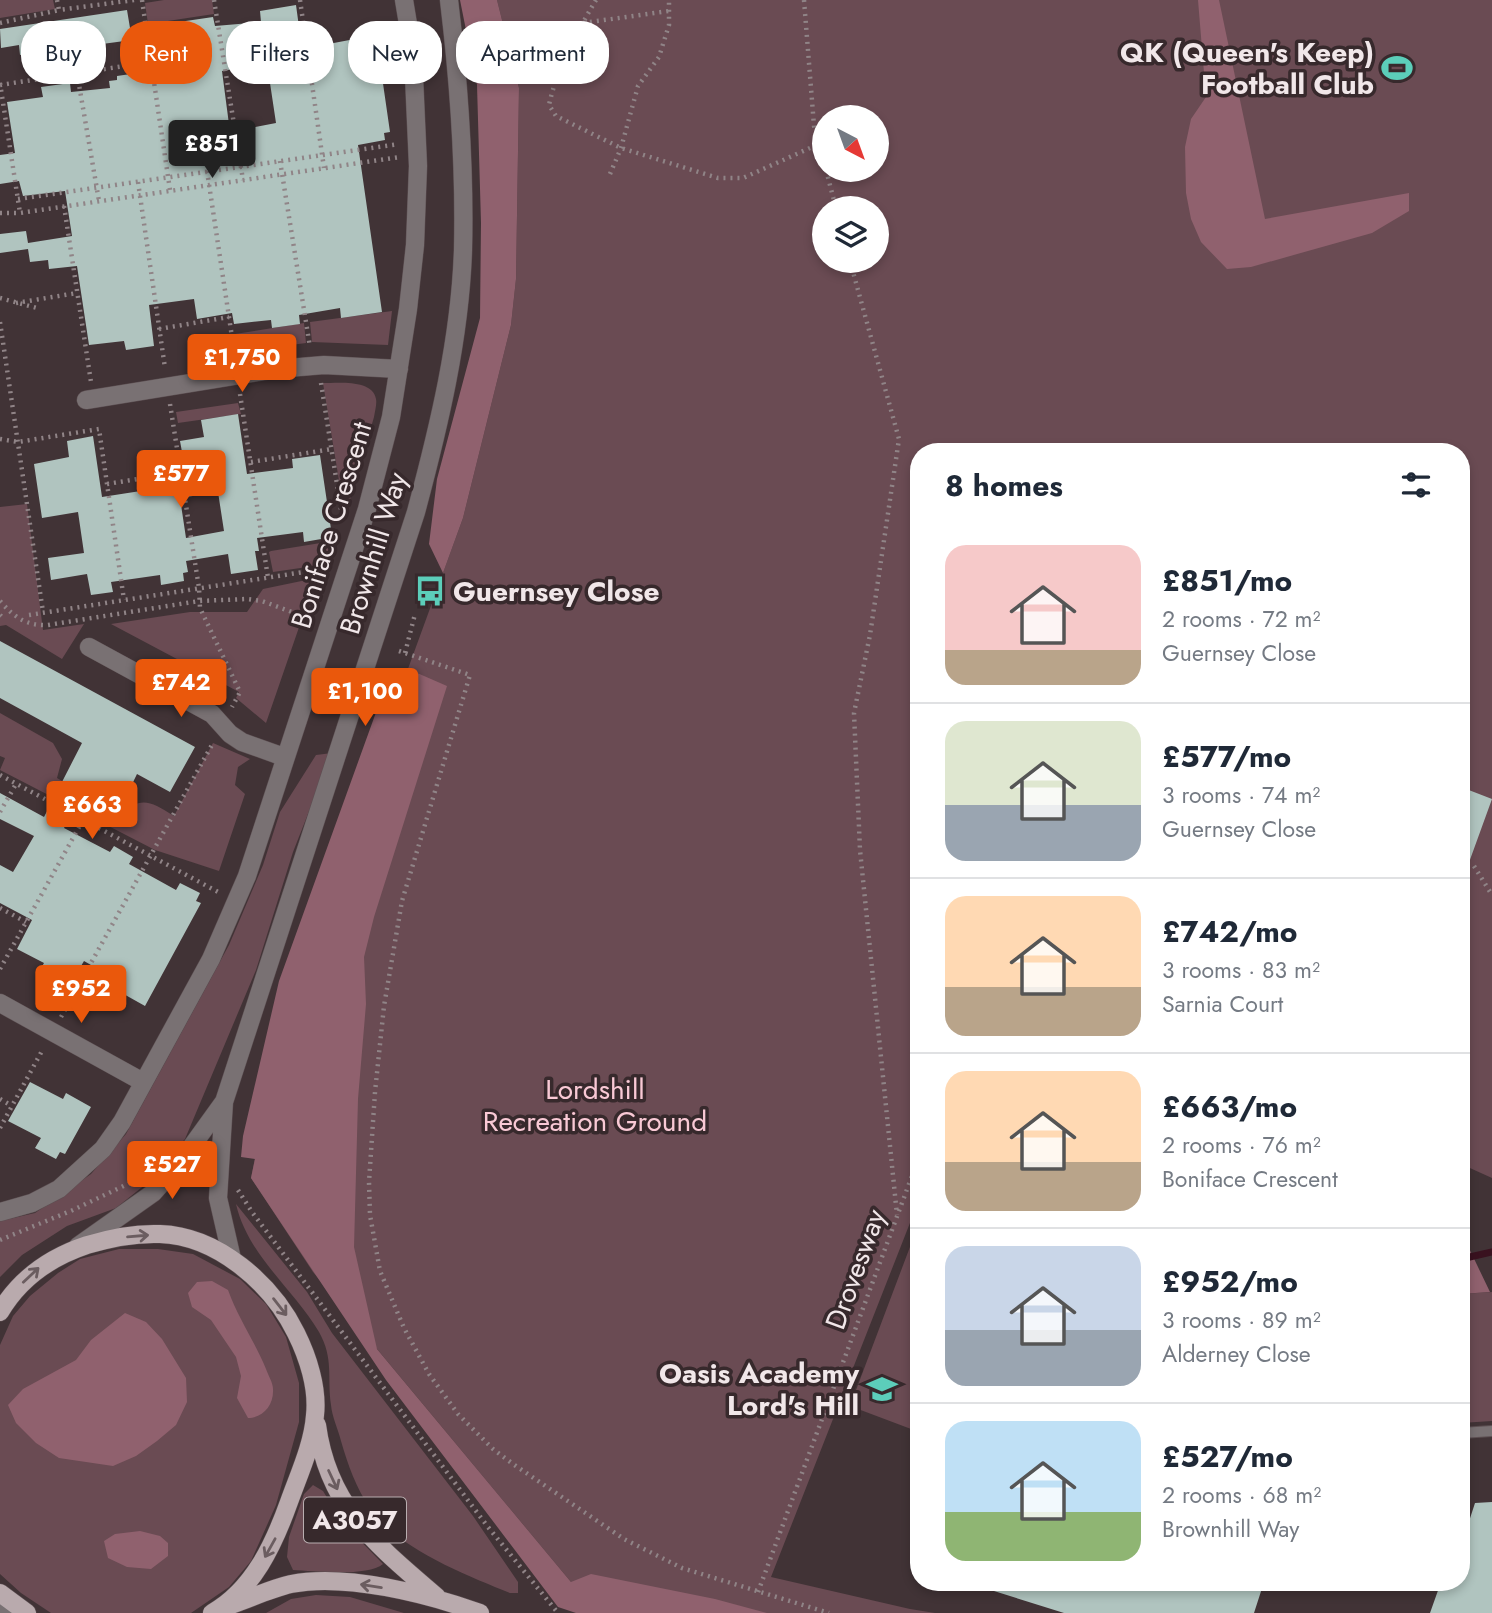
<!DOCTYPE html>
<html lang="en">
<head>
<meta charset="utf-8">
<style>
  :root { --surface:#fff; --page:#f2f2f3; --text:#1f2937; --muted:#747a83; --line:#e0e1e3; --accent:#ea580c }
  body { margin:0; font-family:Jost,sans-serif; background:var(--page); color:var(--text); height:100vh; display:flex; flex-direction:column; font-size:26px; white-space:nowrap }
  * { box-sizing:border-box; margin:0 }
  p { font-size:23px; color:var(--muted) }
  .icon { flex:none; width:38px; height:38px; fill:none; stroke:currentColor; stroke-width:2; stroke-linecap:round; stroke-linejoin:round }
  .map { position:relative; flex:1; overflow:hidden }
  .drawer { position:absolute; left:910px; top:443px; width:560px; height:1148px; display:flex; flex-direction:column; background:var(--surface); border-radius:28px; box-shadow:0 4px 10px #0003 }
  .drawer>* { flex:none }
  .top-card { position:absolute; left:21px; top:21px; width:665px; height:63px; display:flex; gap:14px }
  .needle { width:46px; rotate:139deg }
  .buttons { position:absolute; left:812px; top:105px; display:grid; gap:14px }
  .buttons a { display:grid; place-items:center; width:77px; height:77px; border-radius:50%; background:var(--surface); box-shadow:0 4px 10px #0003; font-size:35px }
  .price { position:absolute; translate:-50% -60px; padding:0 16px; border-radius:7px; background:var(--accent); color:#fff; font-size:23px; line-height:46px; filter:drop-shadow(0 2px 4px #0008) }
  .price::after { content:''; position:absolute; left:50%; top:42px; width:21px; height:16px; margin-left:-10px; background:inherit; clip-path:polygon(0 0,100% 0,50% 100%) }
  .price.on { background:#222; color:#fff }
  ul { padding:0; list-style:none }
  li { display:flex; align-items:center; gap:21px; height:175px; padding:0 35px }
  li+li { border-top:2px solid var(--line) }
  li span { display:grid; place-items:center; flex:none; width:196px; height:140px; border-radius:21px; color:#555 }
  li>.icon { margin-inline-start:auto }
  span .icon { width:84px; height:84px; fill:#fffc; stroke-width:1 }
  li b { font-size:30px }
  h2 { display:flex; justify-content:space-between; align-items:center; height:84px; padding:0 35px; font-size:30px }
  .chip { padding:0 24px; border-radius:28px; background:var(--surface); box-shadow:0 4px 10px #0003; font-size:24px; line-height:63px }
  .chip.on { background:var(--accent); color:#fff }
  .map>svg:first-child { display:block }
  .green { fill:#6a4b53; fill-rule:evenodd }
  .forest { fill:#90616e }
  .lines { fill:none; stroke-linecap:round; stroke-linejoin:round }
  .stream { stroke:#39121f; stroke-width:7 }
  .building { fill:#b0c4bf; fill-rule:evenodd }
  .service-casing { stroke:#5d5053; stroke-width:12 }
  .minor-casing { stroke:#5d5053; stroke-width:19 }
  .tertiary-casing { stroke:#5d5053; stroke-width:19 }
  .primary-casing { stroke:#5d5053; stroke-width:19 }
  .path { stroke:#908487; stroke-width:4.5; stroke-dasharray:2 5; stroke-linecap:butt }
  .service { stroke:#797173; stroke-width:10 }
  .minor { stroke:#797173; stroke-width:18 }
  .tertiary { stroke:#797173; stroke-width:18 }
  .primary { stroke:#b9aaad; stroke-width:18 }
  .oneway { stroke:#6b5d60 }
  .labels { text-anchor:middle; stroke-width:7; stroke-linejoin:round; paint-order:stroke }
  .shield { fill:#37292c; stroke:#b9aeb0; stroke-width:2 }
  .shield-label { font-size:26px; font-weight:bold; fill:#f1e7e9 }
  .poi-label { font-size:28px; font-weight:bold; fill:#f1e7e9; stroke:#37292c; text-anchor:end }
  .street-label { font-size:28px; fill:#f1e7e9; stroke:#37292c }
  .park-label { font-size:28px; fill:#f9c9d5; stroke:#37292c }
</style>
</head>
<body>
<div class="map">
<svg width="1492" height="1613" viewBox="0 0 1492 1613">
  <rect width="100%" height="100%" fill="#413336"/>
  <path class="green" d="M0,0H53L55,9L0,18Z
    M164,0H212L214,14L148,24L145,3Z
    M497,0H1492V1178L1461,1164V452H919V1200L771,1577L910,1609L935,1613H658L571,1582L313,1272L251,1178L285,1006L463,518L511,325L516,279L519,88ZM824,117H877V170H824ZM824,208H877V261H824Z
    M392,311L388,345L312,342L310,322Z
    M304,323L306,343L238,352L235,334Z
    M323,383C338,383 373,379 376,399C377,404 375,411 374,417L345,517Z
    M238,403L241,414L178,423L176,412Z
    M27,504L43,630L84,624L62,659L6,625L0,626V507Z
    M333,541L335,544L328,564L273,572L269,552L271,551Z
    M316,578L266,723L236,698L239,692L111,624L190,612H247L263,589Z
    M0,713L53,743L62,759L57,778L117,813C143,797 149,800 174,816L213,743L250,759L238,767L235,785L245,794L219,871L155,850L0,770L5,758L0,756Z
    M332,753L293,852L256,970L185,1139L146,1184L116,1208L67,1226L22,1255L0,1277V1221L35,1213L91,1174L126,1134L229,945L263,865L280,812L316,755Z
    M236,1204L307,1292L332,1333L473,1516L518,1582V1593H510C466,1575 398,1549 370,1508C356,1488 348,1465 341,1441C338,1429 332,1417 331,1405C327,1377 334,1359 319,1332C293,1288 248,1256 236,1204Z
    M919,1223V1432L850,1406Z
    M119,1249H158L193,1254L240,1279L266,1304L286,1337L299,1383V1422L276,1505L251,1561L229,1587L191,1613H51L21,1593L0,1574V1345L13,1316L30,1296L58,1273L80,1259Z
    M1492,1292V1421L1461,1423V1294Z
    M313,1485L323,1491L342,1522L383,1564C368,1577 314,1571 293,1570L287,1557L289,1537L304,1494Z
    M316,1595L350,1597L404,1613H266L291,1599Z"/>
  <path class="forest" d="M460,0H497L519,88L516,279L511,325L463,518L443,573L429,544L437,479L480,318L481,223L477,85Z
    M1198,0H1219L1265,219L1409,193V211L1372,233L1251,267L1227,269L1201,242L1191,219L1186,193L1185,147L1191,119L1206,97Z
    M392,668L408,669L447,686L374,917L364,957L366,1004L358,1099L354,1247L377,1349L571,1582L591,1574L715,1599L767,1613H576L558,1607L386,1380L251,1178L255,1159L241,1157L243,1136L279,981Z
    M1461,1234L1466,1242L1490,1292L1461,1294Z
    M212,1281L228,1290C238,1318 255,1342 266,1369C268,1375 273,1383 273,1389C274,1405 263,1418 248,1418L237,1398L241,1376L236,1357L211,1320L192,1307L188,1293L197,1282Z
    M125,1313L146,1322L162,1339L186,1378L187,1402L176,1425L157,1441L136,1456L113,1466L59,1458L36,1443L16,1423L8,1405L23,1389L76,1360L91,1340Z
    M140,1531L160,1536L168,1543V1556L151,1569L127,1567L108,1558L104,1541L115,1534Z"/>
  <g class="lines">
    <path class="stream" d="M1461,1259L1492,1252"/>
  </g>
  <path class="building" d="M296,5L302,49L376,35L390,132L384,133L385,140L358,145L382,312L341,318L340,308L299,315L300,324L272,328L271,320L234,324L232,313L197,319L194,299L149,305L154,346L126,350L124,341L89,345L77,266L49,269L48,260L30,262L28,249L0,253V234L26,231L28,243L72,236L65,191L23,196L19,181L0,184V155L15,153L7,102L43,97L41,87L70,83L71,92L110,88L109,81L117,80V76L185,66L179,22L213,17L215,26L261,22L260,11ZM262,64L264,84L270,83L276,123L230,132L222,71Z
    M127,10L132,40L20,55L19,45L1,48L0,29Z
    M238,414L247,474L293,468L292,459L320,455L331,529L326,530L327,538L304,542L303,532L257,538L259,551H255L258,570L231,574L228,554L186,561L188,572L183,573L184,581L161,585L160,575L111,582L113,592L91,595L87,574L51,580L48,558L84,553L78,512L42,518L34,464L69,457L67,441L93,436L102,497L147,490L146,481L186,474L180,441L204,437L201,420ZM218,492L224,531L186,538L180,498Z
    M0,641L195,747L170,792L137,774L119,811L83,791L64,828L110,852L114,846L133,857L129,864L176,890L180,883L200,893L196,901L201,903L145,1006L120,992L124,984L84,961L68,988L39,972L44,963L17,949L32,920L0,903V865L13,872L34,836L0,819V793L44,817L82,743L0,698Z
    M1461,787L1492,799L1463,879H1461Z
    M30,1082L63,1099L66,1093L91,1107L65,1154L60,1152L56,1159L35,1148L41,1138L8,1121Z
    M1492,1502V1613H1430L1441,1582H1461V1546L1475,1503Z
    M979,1582H1264L1254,1613H1064L978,1586Z"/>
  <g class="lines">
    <g class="service-casing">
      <path id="service" d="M1461,1433L1492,1431"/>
    </g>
    <g class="minor-casing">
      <path id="minor" d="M86,400L276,369L324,365L399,369
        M89,647L212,714L230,734L242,742L284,757
        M0,1003L143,1082
        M0,1212L32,1203L59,1189L103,1149L122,1122L211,959L247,876L367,509L391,417L408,309L415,245L418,166L413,54L404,0"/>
    </g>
    <g class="tertiary-casing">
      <path id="tertiary" d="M78,1246L153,1193L179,1164L223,1103
        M232,1259L218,1198L224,1102L416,512C439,426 460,339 463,250C465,166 459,83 449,0
        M0,1602L3,1613"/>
    </g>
    <g class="primary-casing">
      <path id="primary" d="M0,1312C20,1278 51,1257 87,1245C110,1238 135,1233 160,1234C218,1236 272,1284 296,1333C308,1357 318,1388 315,1415C313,1444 299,1474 289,1502C274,1544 253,1590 212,1613
        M317,1425C328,1508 378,1546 437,1597
        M0,1593L27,1613
        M225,1607C247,1600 269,1589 291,1584C345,1573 428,1594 480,1613"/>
    </g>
    <path class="path" d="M57,0L59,10L134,0
      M142,0L151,62
      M214,0L243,180
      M300,0L324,168
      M596,0C577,32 557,68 549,105L556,116L621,148L718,178H743L819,144
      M804,0L814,126L824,164
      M0,23L59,10
      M583,23L669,11
      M77,73L99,201
      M0,83L20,213
      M0,85L151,62L170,190
      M280,161L310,347
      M826,170L836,208
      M207,171L235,357
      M610,174L621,148L638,86L659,57L669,25V0
      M138,182L165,368
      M18,199L399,144
      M64,206L91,382
      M0,213H20L400,157
      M850,261L899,439L870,635L854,713L860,850L897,1215
      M0,298L37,308
      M16,303L77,293
      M0,322L43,612
      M159,329L229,317
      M321,383L342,516
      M240,394L268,578
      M170,404L199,588L200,608L240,692L232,707
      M0,439L18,442L99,429L124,600
      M251,462L332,449
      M107,484L181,472
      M0,601C14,617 26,626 48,625L199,601L247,599L262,601L311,619
      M0,615L3,618
      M29,615L329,568
      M399,651L470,675L402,901L384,1006L375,1092L369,1182L370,1215L380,1271L404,1328L429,1374L458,1414L493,1449L513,1464L624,1539L682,1568L829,1613
      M405,653L415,614
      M0,775L220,893
      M0,812L16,784
      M1474,866L1492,895
      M0,908L26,922
      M0,969L83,820
      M61,1017L213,743
      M0,1099L12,1106
      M0,1128L43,1049
      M238,1190L252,1212L488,1527L558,1613
      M0,1240L73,1210L132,1182
      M758,1592L919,1157"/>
    <use href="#service" class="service"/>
    <use href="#minor" class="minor"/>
    <use href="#tertiary" class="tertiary"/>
    <use href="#primary" class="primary"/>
  </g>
  <defs><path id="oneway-shaft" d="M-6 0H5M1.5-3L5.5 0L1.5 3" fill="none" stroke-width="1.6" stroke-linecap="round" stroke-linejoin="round" transform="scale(1.75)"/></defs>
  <g class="oneway">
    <use href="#oneway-shaft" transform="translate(138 1236) rotate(-5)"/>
    <use href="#oneway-shaft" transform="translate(31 1275) rotate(-43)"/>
    <use href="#oneway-shaft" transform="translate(280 1307) rotate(52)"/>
    <use href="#oneway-shaft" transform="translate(333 1480) rotate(65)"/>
    <use href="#oneway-shaft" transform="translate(270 1548) rotate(119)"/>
    <use href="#oneway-shaft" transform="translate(371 1586) rotate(-171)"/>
  </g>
  <defs>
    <g id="stadium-bare" transform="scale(2.415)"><path d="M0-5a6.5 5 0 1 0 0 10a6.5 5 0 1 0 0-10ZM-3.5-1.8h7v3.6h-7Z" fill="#5cceba" stroke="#37292c" stroke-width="2.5" paint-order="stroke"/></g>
    <g id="bus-bare" transform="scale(2.415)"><path d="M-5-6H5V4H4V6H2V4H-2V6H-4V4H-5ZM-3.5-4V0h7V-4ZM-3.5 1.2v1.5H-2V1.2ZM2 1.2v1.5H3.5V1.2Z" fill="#5cceba" stroke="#37292c" stroke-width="2.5" paint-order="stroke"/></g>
    <g id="school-bare" transform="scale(2.415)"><path d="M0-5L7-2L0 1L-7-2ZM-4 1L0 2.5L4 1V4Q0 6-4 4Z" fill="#5cceba" stroke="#37292c" stroke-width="2.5" paint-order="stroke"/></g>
  </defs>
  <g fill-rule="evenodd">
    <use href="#stadium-bare" x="1397" y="68"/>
    <use href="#bus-bare" x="430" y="591"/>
    <use href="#school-bare" x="882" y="1389"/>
  </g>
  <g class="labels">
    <rect class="shield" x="304" y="1497.5" width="102" height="45" rx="5"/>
    <g class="shield-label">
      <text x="355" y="1529">A3057</text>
    </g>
    <g class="poi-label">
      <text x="1374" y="62">QK (Queen's Keep)<tspan x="1374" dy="32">Football Club</tspan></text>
      <text x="453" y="601" text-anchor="start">Guernsey Close</text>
      <text x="859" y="1383">Oasis Academy<tspan x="859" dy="32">Lord's Hill</tspan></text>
    </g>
    <g class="street-label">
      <text transform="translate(331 525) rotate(-73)" y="10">Boniface Crescent</text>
      <text transform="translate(373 553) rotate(-73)" y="10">Brownhill Way</text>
      <text transform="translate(855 1269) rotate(-70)" y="10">Drovesway</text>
    </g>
    <g class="park-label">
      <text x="595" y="1099">Lordshill<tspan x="595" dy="32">Recreation Ground</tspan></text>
    </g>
  </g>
</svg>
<div class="buttons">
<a><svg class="needle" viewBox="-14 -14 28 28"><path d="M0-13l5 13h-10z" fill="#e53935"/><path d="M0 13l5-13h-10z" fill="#747a83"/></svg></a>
<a><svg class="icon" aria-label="layers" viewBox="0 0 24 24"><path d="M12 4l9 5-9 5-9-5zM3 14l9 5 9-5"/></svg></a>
</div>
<b class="price on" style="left:212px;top:180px">£851</b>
<b class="price" style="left:242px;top:394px">£1,750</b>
<b class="price" style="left:181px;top:510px">£577</b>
<b class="price" style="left:181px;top:719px">£742</b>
<b class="price" style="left:365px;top:728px">£1,100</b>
<b class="price" style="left:92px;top:841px">£663</b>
<b class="price" style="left:81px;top:1025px">£952</b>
<b class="price" style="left:172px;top:1201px">£527</b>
<div class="top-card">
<a class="chip">Buy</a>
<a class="chip on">Rent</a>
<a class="chip">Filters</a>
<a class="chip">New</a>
<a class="chip">Apartment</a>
</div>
<section class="drawer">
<h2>8 homes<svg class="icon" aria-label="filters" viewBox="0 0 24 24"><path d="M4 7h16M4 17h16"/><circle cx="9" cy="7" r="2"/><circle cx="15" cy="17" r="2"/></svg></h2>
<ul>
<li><span style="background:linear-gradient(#f6c9c9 75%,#b9a48a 0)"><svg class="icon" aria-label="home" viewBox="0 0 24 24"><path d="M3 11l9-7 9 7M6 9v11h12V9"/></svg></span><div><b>£851/mo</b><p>2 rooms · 72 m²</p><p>Guernsey Close</p></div></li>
<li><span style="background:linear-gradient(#dfe7d0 60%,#9aa5b1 0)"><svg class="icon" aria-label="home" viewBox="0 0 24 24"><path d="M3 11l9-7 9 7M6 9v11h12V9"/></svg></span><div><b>£577/mo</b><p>3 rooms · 74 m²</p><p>Guernsey Close</p></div></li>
<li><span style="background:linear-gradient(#ffd9b3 65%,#b9a48a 0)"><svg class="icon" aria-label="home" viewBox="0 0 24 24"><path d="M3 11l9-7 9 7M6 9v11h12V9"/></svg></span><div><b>£742/mo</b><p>3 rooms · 83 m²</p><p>Sarnia Court</p></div></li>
<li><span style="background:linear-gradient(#ffd9b3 65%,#b9a48a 0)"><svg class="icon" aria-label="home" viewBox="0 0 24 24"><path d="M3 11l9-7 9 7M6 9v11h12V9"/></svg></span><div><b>£663/mo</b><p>2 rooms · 76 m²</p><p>Boniface Crescent</p></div></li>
<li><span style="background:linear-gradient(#c9d6e8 60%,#9aa5b1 0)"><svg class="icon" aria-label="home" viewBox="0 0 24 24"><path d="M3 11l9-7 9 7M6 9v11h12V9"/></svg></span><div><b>£952/mo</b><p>3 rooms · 89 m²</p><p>Alderney Close</p></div></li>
<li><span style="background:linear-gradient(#bfe0f5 65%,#8fb573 0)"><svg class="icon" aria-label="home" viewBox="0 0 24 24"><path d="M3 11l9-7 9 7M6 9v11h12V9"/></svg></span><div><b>£527/mo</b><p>2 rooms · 68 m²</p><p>Brownhill Way</p></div></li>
</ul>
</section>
</div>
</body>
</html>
